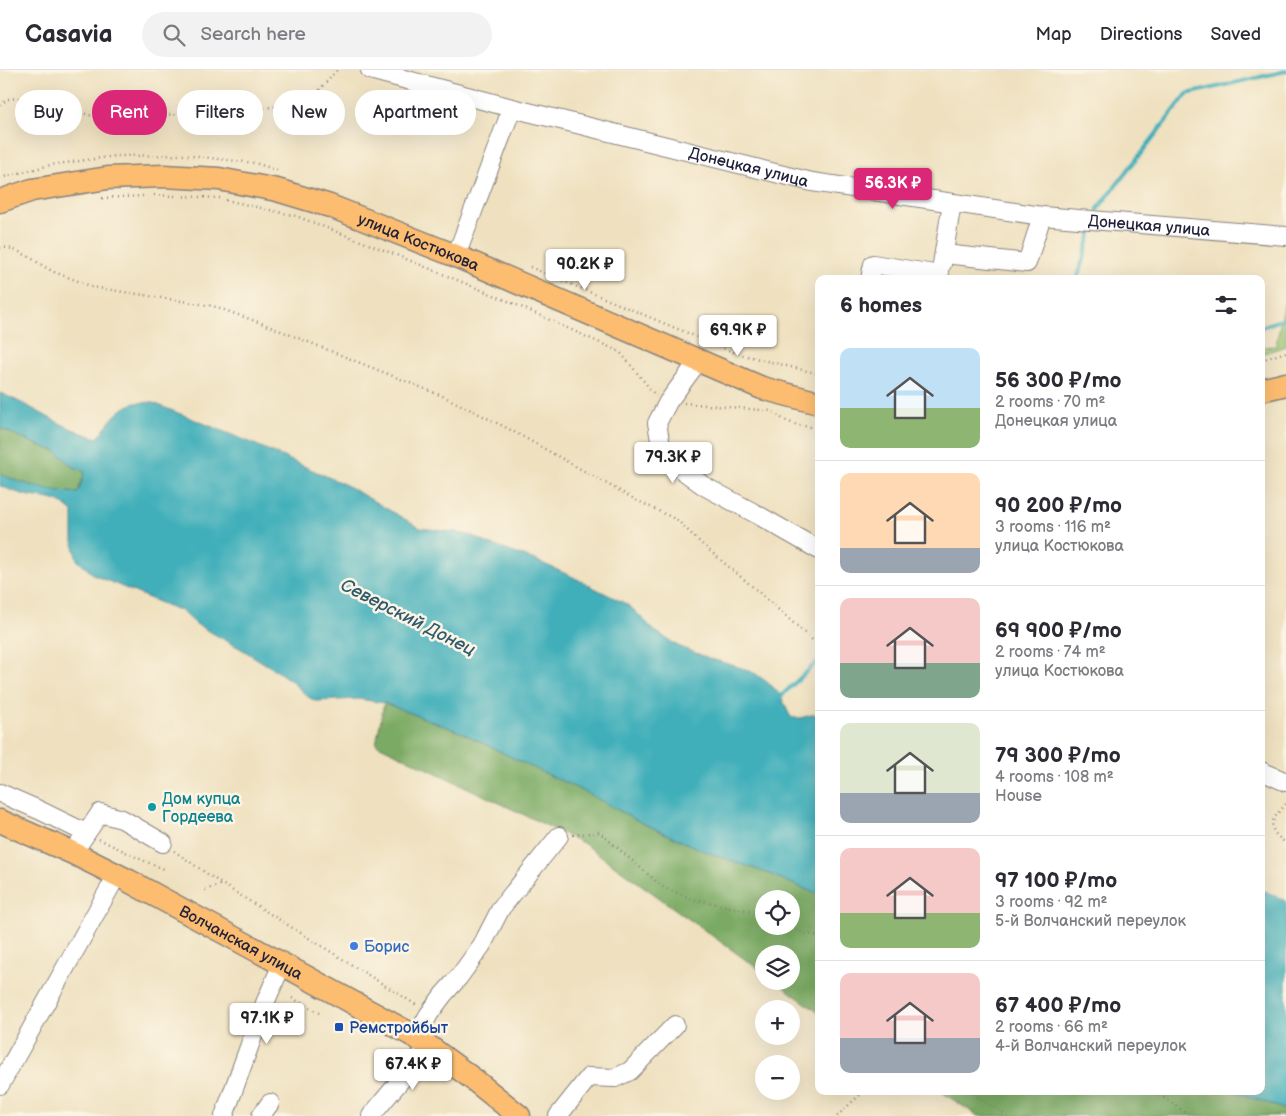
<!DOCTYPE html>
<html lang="en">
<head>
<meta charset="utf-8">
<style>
  :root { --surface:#fff; --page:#f2f2f3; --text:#2b2b33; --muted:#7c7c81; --line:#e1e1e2; --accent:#db2777 }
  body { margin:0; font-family:"Balsamiq Sans",sans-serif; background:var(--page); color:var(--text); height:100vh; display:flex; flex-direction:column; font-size:19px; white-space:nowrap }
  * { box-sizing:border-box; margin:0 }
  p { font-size:16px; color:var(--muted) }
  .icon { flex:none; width:28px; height:28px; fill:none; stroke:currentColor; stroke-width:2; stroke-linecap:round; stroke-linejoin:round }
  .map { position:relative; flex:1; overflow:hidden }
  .sheet { position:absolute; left:815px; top:205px; width:450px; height:820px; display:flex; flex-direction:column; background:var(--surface); border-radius:10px; box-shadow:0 5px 20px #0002 }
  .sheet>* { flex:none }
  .guide { position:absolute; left:15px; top:20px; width:475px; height:45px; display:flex; gap:10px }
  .fabs { position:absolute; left:755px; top:820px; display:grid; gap:10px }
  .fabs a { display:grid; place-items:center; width:45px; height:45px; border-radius:50%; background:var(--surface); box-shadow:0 5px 20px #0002; font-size:25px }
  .price { position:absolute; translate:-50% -42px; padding:0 11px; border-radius:5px; background:#fff; color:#222; font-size:16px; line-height:32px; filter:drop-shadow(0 1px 2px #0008) }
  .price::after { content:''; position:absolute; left:50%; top:30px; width:15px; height:11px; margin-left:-8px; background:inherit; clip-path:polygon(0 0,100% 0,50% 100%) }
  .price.on { background:var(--accent); color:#fff }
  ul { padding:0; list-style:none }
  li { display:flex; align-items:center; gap:15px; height:125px; padding:0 25px }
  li+li { border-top:1px solid var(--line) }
  li span { display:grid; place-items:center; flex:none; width:140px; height:100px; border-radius:10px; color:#555 }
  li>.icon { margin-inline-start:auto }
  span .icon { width:60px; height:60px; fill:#fffc; stroke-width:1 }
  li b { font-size:21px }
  h2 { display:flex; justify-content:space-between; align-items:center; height:60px; padding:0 25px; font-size:21px }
  .chip { padding:0 18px; border-radius:22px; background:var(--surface); box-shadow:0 5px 20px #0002; font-size:18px; line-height:45px }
  .chip.on { background:var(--accent); color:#fff }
  header { display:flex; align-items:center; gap:30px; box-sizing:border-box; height:70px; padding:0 25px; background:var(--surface); border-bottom:1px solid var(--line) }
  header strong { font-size:24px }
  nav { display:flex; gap:28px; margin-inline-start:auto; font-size:18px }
  .search { width:350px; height:45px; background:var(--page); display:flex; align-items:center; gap:12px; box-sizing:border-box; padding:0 18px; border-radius:28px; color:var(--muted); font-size:19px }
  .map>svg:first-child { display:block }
  .green { fill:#98c472; stroke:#5d7356 }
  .forest { fill:#7aaa64; stroke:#4e6650; fill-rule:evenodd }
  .water { fill:#40afba; stroke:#31687a }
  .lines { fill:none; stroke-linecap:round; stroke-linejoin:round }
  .stream { stroke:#40afba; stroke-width:4 }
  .minor-casing { stroke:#88827e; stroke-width:20 }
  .major-casing { stroke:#88827e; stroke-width:25 }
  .path { stroke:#88827e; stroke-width:2.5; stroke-dasharray:1 4; stroke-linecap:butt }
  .minor { stroke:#fff; stroke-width:18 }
  .major { stroke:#fcbd6f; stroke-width:22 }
  .culture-dot { fill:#0f9aa8; stroke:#fcf5e5; stroke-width:2 }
  .shop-dot { fill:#3f7fe0; stroke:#fcf5e5; stroke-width:2 }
  .transit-dot { fill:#1a4fb4; stroke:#fcf5e5; stroke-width:2 }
  .labels { text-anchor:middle; stroke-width:5; stroke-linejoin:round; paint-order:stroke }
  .street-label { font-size:16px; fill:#22223b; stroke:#fcf5e5 }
  .culture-label { font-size:16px; fill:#0d838f; stroke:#fcf5e5; text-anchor:start }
  .shop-label { font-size:16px; fill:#366cbe; stroke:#fcf5e5; text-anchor:start }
  .transit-label { font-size:16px; fill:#164399; stroke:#fcf5e5; text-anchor:start }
  .water-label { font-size:18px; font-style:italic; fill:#2e5a6e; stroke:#fcf5e5 }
</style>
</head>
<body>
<header>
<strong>Casavia</strong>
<div class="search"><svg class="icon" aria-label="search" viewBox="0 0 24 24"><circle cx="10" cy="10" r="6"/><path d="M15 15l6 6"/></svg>Search here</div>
<nav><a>Map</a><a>Directions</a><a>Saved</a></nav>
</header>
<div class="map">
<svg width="1286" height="1046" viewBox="0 0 1286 1046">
  <rect width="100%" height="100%" fill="#fcf5e5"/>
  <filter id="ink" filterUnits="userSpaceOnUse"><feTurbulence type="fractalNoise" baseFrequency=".02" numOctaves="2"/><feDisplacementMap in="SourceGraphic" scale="10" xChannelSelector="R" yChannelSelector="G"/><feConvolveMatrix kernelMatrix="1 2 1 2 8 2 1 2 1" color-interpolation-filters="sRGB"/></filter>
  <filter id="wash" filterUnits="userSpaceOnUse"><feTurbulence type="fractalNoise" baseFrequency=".0096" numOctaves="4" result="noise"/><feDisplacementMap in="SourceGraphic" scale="20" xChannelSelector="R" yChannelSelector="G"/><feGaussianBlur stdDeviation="1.12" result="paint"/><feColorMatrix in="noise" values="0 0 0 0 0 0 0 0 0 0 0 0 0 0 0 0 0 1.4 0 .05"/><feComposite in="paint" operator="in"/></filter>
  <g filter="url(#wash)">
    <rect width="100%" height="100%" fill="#efe1c0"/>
    <path class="green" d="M1286,224V276L1261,284V277L1276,276Z"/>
    <path class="forest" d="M0,358L38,375L56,381L72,396L85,401L78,423C49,420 27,416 0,404Z
      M384,633L463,663L519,691L587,723L642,753L704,781L767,803L819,825V943L775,911H791V884H764V903L583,773L376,674ZM764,829H791V856H764Z
      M940,1021H1234L1286,1040V1046H978Z"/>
    <path class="water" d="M0,323C33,336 64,360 98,368C108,354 117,338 135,333C140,332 146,333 151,332L252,373L346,415L420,458L455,462L473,466L489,474L535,490L571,506L626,534L635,541L655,561L678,576L711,589L742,598L756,604L771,615L781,626L789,644L792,648H800L819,643V825L767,803L704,781L642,753L587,723L519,691L463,663L384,633L359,629L315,631L307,626L290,610L277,601L243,580L196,554L182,541L163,534L94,505L77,490L73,471V442C56,426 48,430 26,425C17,423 8,419 0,416V404C27,416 48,420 78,423L85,402L72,396L56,381L38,375L0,358Z
      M1261,819L1286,831V1040L1234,1021H1261Z"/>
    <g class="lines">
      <path class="stream" d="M1097,140L1187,24L1286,1
        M1077,209L1093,157
        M1261,257L1286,248
        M779,628L819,590"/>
    </g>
  </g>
  <g filter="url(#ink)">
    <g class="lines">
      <g class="minor-casing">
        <g id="minor">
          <path id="s1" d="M370,0L512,38L812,112L1042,146L1286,166"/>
          <path d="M944,184L1027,193L1042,146"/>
          <path d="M456,186L512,38"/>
          <path d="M942,194L952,133"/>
          <path d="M870,209L873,194L940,205"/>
          <path d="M699,290L668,332L657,353L661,376L675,395L704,416L758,445L819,480"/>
          <path d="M1261,701L1286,712"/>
          <path d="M0,723L39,740L86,763"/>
          <path d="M73,783L100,743L122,749L163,773"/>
          <path d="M416,967L429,944L443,925L459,907L482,875L501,838L559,766"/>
          <path d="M0,1015L117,805"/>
          <path d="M224,1046L265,933L282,894"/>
          <path d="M261,1046L270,1033"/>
          <path d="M371,1046L429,976"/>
          <path d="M558,1046L589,1007L615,1008L630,1001L675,955"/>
        </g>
      </g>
      <g class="major-casing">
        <g id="major">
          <path id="s2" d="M0,131L32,120L108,108L163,106L219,109L277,120L330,136L456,186L762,318L819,333"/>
          <path d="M1261,320L1286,314"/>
          <path id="s3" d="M0,751L73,783L129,811L306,907L416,967L473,1009L519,1046"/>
        </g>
      </g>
      <path class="path" d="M0,35L8,29L38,27L65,35L88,45L118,49L177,44H217L296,34L316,24L337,0
        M0,108L50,95L116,86L183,85L255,93L280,101
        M154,125L221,128
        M102,128L144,126
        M226,130L296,146L394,184L508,231L620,282L656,326
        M0,178C17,175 39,195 54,202C67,207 79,211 92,217L213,236L261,253L445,327L509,359L634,429L677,450L704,476L760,523L818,575
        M530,197L735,283L819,304
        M1261,290L1286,282
        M684,333L772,341L784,350L797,355L819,358
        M1286,734C1272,749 1264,758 1286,773
        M573,765L599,762L664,818L693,829L758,843L764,846
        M99,769L142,790L164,799
        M174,781L222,814
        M205,820L222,814L418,936
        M787,856L799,862L819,866
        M292,928L321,944
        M969,1021L1007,1046
        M1150,1021L1165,1028L1190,1046
        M837,1046L864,1021"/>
      <use href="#minor" class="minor"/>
      <use href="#major" class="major"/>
    </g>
  </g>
  <circle class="culture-dot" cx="152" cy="737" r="5"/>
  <circle class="shop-dot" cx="354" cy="876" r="5"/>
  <rect class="transit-dot" x="334" y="952" width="10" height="10" rx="2.5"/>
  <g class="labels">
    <g class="street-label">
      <text dy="6" stroke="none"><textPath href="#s1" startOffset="391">Донецкая улица</textPath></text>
      <text dy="6" stroke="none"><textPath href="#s1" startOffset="796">Донецкая улица</textPath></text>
      <text dy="6" stroke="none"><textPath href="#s2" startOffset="432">улица Костюкова</textPath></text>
      <text dy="6" stroke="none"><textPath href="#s3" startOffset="270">Волчанская улица</textPath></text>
    </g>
    <g class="culture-label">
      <text x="162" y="734">Дом купца<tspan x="162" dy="18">Гордеева</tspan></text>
    </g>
    <g class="shop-label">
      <text x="364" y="882">Борис</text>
    </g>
    <g class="transit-label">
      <text x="349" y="963">Ремстройбыт</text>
    </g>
    <g class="water-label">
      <text transform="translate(408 547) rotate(27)" y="6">Северский Донец</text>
    </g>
  </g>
</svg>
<div class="fabs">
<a><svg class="icon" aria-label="locate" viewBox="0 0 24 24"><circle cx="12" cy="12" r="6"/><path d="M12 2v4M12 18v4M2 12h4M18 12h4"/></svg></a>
<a><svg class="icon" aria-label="layers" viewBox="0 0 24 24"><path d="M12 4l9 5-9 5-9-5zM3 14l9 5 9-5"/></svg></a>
<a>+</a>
<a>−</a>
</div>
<b class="price on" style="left:893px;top:140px">56.3K ₽</b>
<b class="price" style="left:585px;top:221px">90.2K ₽</b>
<b class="price" style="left:738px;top:287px">69.9K ₽</b>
<b class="price" style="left:673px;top:414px">79.3K ₽</b>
<b class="price" style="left:267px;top:975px">97.1K ₽</b>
<b class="price" style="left:413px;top:1021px">67.4K ₽</b>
<div class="guide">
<a class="chip">Buy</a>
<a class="chip on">Rent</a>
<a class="chip">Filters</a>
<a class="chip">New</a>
<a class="chip">Apartment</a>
</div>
<section class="sheet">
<h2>6 homes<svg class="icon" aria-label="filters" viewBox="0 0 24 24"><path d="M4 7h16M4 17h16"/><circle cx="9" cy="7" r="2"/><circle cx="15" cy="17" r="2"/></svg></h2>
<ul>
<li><span style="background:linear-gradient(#bfe0f5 60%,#8fb573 0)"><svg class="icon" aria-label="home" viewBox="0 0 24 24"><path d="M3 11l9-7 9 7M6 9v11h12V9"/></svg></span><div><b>56 300 ₽/mo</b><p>2 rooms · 70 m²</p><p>Донецкая улица</p></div></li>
<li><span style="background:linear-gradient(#ffd9b3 75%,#9aa5b1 0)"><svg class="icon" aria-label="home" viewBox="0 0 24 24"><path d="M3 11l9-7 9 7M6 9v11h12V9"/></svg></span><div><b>90 200 ₽/mo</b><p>3 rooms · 116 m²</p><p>улица Костюкова</p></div></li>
<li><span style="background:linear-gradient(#f6c9c9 65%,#7fa58c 0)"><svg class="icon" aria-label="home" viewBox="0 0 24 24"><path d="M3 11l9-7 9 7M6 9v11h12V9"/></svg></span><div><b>69 900 ₽/mo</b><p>2 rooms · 74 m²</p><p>улица Костюкова</p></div></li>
<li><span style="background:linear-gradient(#dfe7d0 70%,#9aa5b1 0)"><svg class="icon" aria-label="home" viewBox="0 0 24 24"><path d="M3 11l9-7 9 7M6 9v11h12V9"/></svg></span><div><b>79 300 ₽/mo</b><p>4 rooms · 108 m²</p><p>House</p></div></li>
<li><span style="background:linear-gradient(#f6c9c9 65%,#8fb573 0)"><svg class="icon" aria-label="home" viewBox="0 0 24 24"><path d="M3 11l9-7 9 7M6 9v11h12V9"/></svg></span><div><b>97 100 ₽/mo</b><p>3 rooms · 92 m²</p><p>5-й Волчанский переулок</p></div></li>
<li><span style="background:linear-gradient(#f6c9c9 65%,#9aa5b1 0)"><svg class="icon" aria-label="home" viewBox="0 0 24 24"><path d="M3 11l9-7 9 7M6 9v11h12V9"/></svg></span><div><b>67 400 ₽/mo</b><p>2 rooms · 66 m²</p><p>4-й Волчанский переулок</p></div></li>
</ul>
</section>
</div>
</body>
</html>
